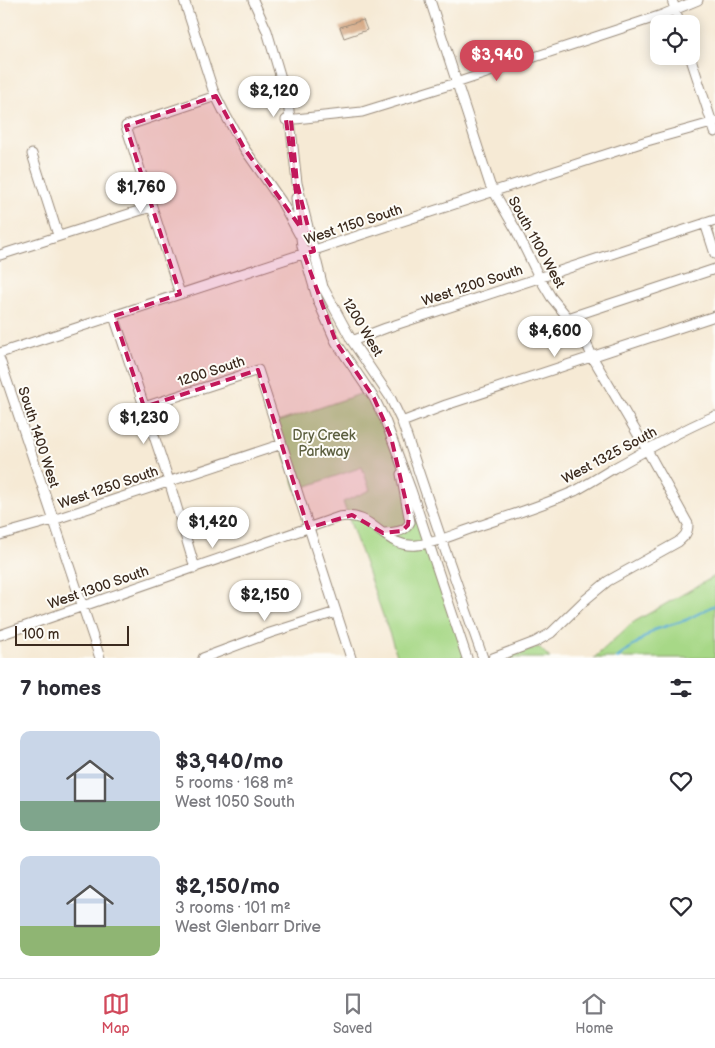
<!DOCTYPE html>
<html lang="en">
<head>
<meta charset="utf-8">
<style>
  :root { --surface:#fff; --page:#f7f7f7; --text:#2b2b33; --muted:#7c7c81; --line:#e1e1e2; --accent:#d1495b }
  body { margin:0; font-family:"Balsamiq Sans",sans-serif; background:var(--page); color:var(--text); height:100vh; display:flex; flex-direction:column; font-size:19px; white-space:nowrap }
  * { box-sizing:border-box; margin:0 }
  p { font-size:16px; color:var(--muted) }
  .icon { flex:none; width:28px; height:28px; fill:none; stroke:currentColor; stroke-width:2; stroke-linecap:round; stroke-linejoin:round }
  .map { position:relative; height:658px; overflow:hidden }
  .details { display:flex; flex-direction:column; background:var(--surface); flex:1 }
  .details>* { flex:none }
  .tools { position:absolute; left:650px; top:15px; display:grid; gap:10px }
  .tools a { display:grid; place-items:center; width:50px; height:50px; border-radius:10px; background:var(--surface); box-shadow:0 2px 12px #0003; font-size:25px }
  .scale { position:absolute; left:15px; bottom:12px; width:114px; box-sizing:border-box; padding-left:5px; border:2px solid #3b2a1e; border-top:0; font-size:14px; line-height:18px; white-space:nowrap; color:#3b2a1e; -webkit-text-stroke:4px #fdfcf7; paint-order:stroke }
  .price { position:absolute; translate:-50% -42px; padding:0 11px; border-radius:18px; background:#fff; color:#222; font-size:16px; line-height:32px; filter:drop-shadow(0 1px 2px #0008) }
  .price::after { content:''; position:absolute; left:50%; top:30px; width:15px; height:11px; margin-left:-8px; background:inherit; clip-path:polygon(0 0,100% 0,50% 100%) }
  .price.on { background:var(--accent); color:#fff }
  ul { padding:0; list-style:none }
  li { display:flex; align-items:center; gap:15px; height:125px; padding:0 20px }
  li span { display:grid; place-items:center; flex:none; width:140px; height:100px; border-radius:10px; color:#555 }
  li>.icon { margin-inline-start:auto }
  span .icon { width:60px; height:60px; fill:#fffc; stroke-width:1 }
  li b { font-size:21px }
  h2 { display:flex; justify-content:space-between; align-items:center; height:60px; padding:0 20px; font-size:21px }
  .menu { display:flex; justify-content:space-around; align-items:center; height:70px; border-top:1px solid var(--line); background:var(--surface); font-size:14px; color:var(--muted) }
  .menu a { display:grid; justify-items:center; gap:2px }
  .menu .on { color:var(--accent) }
  .map>svg:first-child { display:block }
  .green { fill:#a7d887; stroke:#718152 }
  .lines { fill:none; stroke-linecap:round; stroke-linejoin:round }
  .stream { stroke:#57abd3; stroke-width:2.5 }
  .building { fill:#d2a27c }
  .minor-casing { stroke:#988a7a; stroke-width:11 }
  .minor { stroke:#fff; stroke-width:9 }
  .marked { fill:#c2185b; fill-opacity:0.2; stroke:#c2185b; stroke-width:4; stroke-dasharray:10 6; stroke-linejoin:round }
  .labels { text-anchor:middle; stroke-width:4; stroke-linejoin:round; paint-order:stroke }
  .street-label { font-size:14px; fill:#3b2a1e; stroke:#fdfcf7 }
  .park-label { font-size:14px; fill:#5b5e3e; stroke:#fdfcf7 }
</style>
</head>
<body>
<div class="map">
<svg width="715" height="658" viewBox="0 0 715 658">
  <rect width="100%" height="100%" fill="#fdfcf7"/>
  <filter id="ink" filterUnits="userSpaceOnUse"><feTurbulence type="fractalNoise" baseFrequency=".02" numOctaves="2"/><feDisplacementMap in="SourceGraphic" scale="10" xChannelSelector="R" yChannelSelector="G"/><feConvolveMatrix kernelMatrix="1 2 1 2 8 2 1 2 1" color-interpolation-filters="sRGB"/></filter>
  <filter id="wash" filterUnits="userSpaceOnUse"><feTurbulence type="fractalNoise" baseFrequency=".0096" numOctaves="4" result="noise"/><feDisplacementMap in="SourceGraphic" scale="20" xChannelSelector="R" yChannelSelector="G"/><feGaussianBlur stdDeviation="1.12" result="paint"/><feColorMatrix in="noise" values="0 0 0 0 0 0 0 0 0 0 0 0 0 0 0 0 0 1.4 0 .05"/><feComposite in="paint" operator="in"/></filter>
  <g filter="url(#wash)">
    <rect width="100%" height="100%" fill="#f6ead5"/>
    <path class="green" d="M369,391L416,505L467,658H398L343,502L370,490L362,467L296,490L275,423Z
      M715,576V658H594L632,623Z
      M539,647L550,658H505Z"/>
    <g class="lines">
      <path class="stream" d="M617,658L654,630L686,620L715,605"/>
    </g>
    <g id="blocks">
      <path class="building" d="M363,20L367,30L344,38L340,27Z"/>
    </g>
  </g>
  <g filter="url(#ink)">
    <use href="#blocks" fill-opacity="0" stroke="#988a7a" stroke-width="1"/>
    <g class="lines">
      <g class="minor-casing">
        <path id="minor" d="M184,0L213,90L225,114L244,148L281,201L299,234
          M253,0L267,31L288,102L297,183L323,287L352,341L390,397L402,422L444,547L483,658
          M430,0L490,185L516,230L539,277L551,297L583,336L593,358L647,450L688,524C688,533 685,536 678,542L608,581L585,600L551,633L535,642L493,658
          M672,0L680,24
          M690,56L715,132
          M286,120L362,112L456,83L662,15L698,0
          M32,154L58,235
          M296,198L302,246L318,301L336,342L374,398L385,420L411,490L467,658
          M705,223L715,254
          M0,255L151,207
          M180,294L126,126L216,96
          M114,316L169,481L195,568
          M568,318L715,269
          M352,341L386,328L715,220
          M0,353L647,141L715,122
          M0,360L100,658
          M144,407L258,370L351,658
          M402,422L446,405L715,316
          M383,533C394,532 405,533 410,522L401,474
          M0,535L53,520L282,444
          M0,635L339,517C375,510 382,549 417,545C438,543 459,532 479,526C511,515 544,505 575,491C588,484 601,476 614,468C647,450 680,430 715,416
          M203,658L270,633L336,612"/>
      </g>
      <use href="#minor" class="minor"/>
    </g>
  </g>
  <path class="marked" d="M216,96L244,148L301,228L286,120H291L297,183L314,251L304,254L336,342L374,398L391,437L409,515L408,525L402,531L383,533L352,515L308,528L258,370L144,407L114,316L180,294L126,126Z"/>
  <g class="labels">
    <g class="street-label">
      <text transform="translate(353 224) rotate(-18)" y="5">West 1150 South</text>
      <text transform="translate(537 242) rotate(61)" y="5">South 1100 West</text>
      <text transform="translate(472 285) rotate(-18)" y="5">West 1200 South</text>
      <text transform="translate(363 327) rotate(59)" y="5">1200 West</text>
      <text transform="translate(211 371) rotate(-18)" y="5">1200 South</text>
      <text transform="translate(39 437) rotate(72)" y="5">South 1400 West</text>
      <text transform="translate(609 455) rotate(-28)" y="5">West 1325 South</text>
      <text transform="translate(108 487) rotate(-19)" y="5">West 1250 South</text>
      <text transform="translate(98 587) rotate(-19)" y="5">West 1300 South</text>
    </g>
    <g class="park-label">
      <text x="324" y="440">Dry Creek<tspan x="324" dy="16">Parkway</tspan></text>
    </g>
  </g>
</svg>
<div class="tools">
<a><svg class="icon" aria-label="locate" viewBox="0 0 24 24"><circle cx="12" cy="12" r="6"/><path d="M12 2v4M12 18v4M2 12h4M18 12h4"/></svg></a>
</div>
<div class="scale">100 m</div>
<b class="price on" style="left:497px;top:82px">$3,940</b>
<b class="price" style="left:274px;top:118px">$2,120</b>
<b class="price" style="left:141px;top:214px">$1,760</b>
<b class="price" style="left:555px;top:358px">$4,600</b>
<b class="price" style="left:144px;top:445px">$1,230</b>
<b class="price" style="left:213px;top:549px">$1,420</b>
<b class="price" style="left:265px;top:622px">$2,150</b>
</div>
<section class="details">
<h2>7 homes<svg class="icon" aria-label="filters" viewBox="0 0 24 24"><path d="M4 7h16M4 17h16"/><circle cx="9" cy="7" r="2"/><circle cx="15" cy="17" r="2"/></svg></h2>
<ul>
<li><span style="background:linear-gradient(#c9d6e8 70%,#7fa58c 0)"><svg class="icon" aria-label="home" viewBox="0 0 24 24"><path d="M3 11l9-7 9 7M6 9v11h12V9"/></svg></span><div><b>$3,940/mo</b><p>5 rooms · 168 m²</p><p>West 1050 South</p></div><svg class="icon" aria-label="heart" viewBox="0 0 24 24"><path d="M12 20l-8-8c-3-5 5-10 8-4 3-6 11-1 8 4z"/></svg></li>
<li><span style="background:linear-gradient(#c9d6e8 70%,#8fb573 0)"><svg class="icon" aria-label="home" viewBox="0 0 24 24"><path d="M3 11l9-7 9 7M6 9v11h12V9"/></svg></span><div><b>$2,150/mo</b><p>3 rooms · 101 m²</p><p>West Glenbarr Drive</p></div><svg class="icon" aria-label="heart" viewBox="0 0 24 24"><path d="M12 20l-8-8c-3-5 5-10 8-4 3-6 11-1 8 4z"/></svg></li>
</ul>
</section>
<nav class="menu">
<a class="on"><svg class="icon" aria-label="map" viewBox="0 0 24 24"><path d="M3 6l6-2 6 2 6-2v14l-6 2-6-2-6 2zM9 4v14M15 6v14"/></svg>Map</a>
<a><svg class="icon" aria-label="saved" viewBox="0 0 24 24"><path d="M7 4h10v16l-5-4-5 4z"/></svg>Saved</a>
<a><svg class="icon" aria-label="home" viewBox="0 0 24 24"><path d="M3 11l9-7 9 7M6 9v11h12V9"/></svg>Home</a>
</nav>
</body>
</html>
